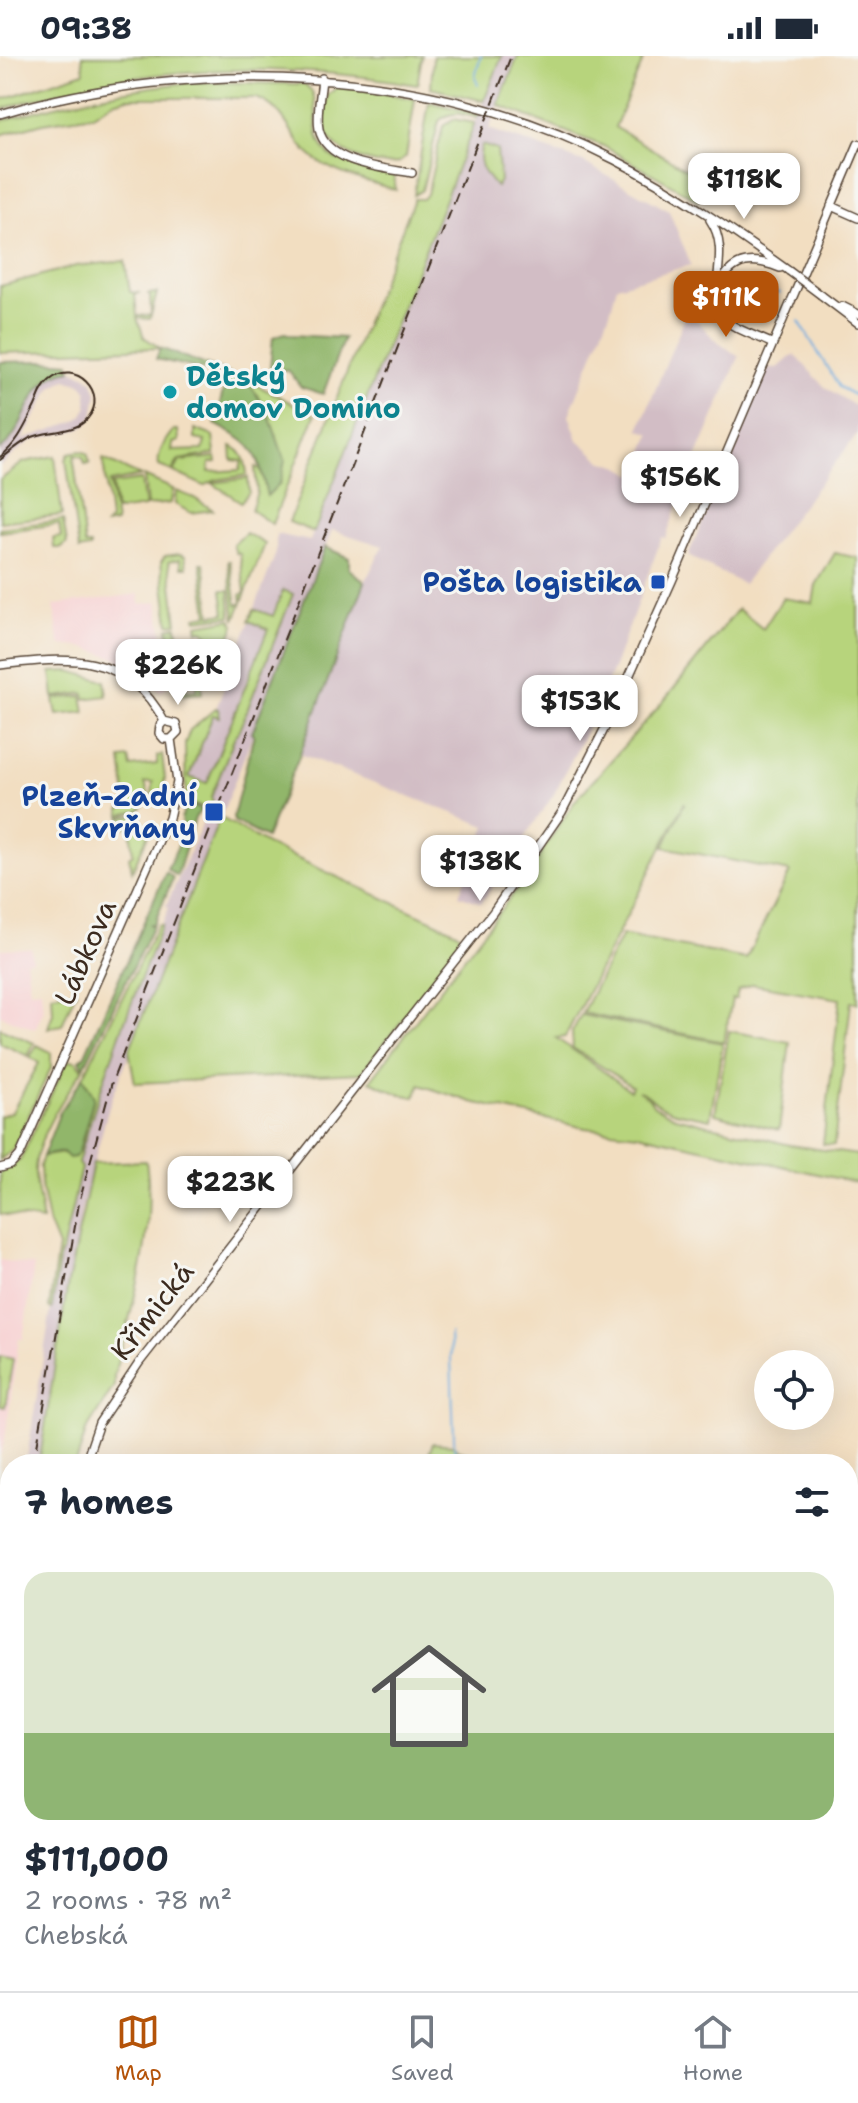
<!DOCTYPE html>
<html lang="en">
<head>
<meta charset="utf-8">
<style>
  :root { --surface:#fff; --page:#f2f2f3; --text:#1f2937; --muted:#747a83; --line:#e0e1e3; --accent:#b45309 }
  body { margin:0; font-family:"Shantell Sans",sans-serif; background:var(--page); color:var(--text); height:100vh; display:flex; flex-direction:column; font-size:30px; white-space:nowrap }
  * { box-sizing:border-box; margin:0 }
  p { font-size:26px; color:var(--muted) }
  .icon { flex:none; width:44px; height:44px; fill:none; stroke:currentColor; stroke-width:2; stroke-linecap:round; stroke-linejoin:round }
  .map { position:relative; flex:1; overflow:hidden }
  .sheet { position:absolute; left:0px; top:1398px; width:858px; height:538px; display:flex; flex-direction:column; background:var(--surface); border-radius:32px 32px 0 0; box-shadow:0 8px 32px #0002 }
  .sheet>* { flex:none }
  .controls { position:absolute; left:754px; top:1294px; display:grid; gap:16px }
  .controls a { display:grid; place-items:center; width:80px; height:80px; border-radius:50%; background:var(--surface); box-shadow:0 8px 32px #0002; font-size:40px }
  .price { position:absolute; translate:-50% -68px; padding:0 18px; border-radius:16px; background:#fff; color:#222; font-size:26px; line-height:52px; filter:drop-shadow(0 2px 4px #0008) }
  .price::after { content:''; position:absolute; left:50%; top:48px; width:24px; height:18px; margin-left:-12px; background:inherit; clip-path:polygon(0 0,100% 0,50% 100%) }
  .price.selected { background:var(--accent); color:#fff }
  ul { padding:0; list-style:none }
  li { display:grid; align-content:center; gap:16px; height:424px; padding:0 24px }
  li+li { border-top:2px solid var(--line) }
  li span { display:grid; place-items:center; height:248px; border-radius:24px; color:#555 }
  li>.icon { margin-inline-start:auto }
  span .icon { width:144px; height:144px; fill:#fffc; stroke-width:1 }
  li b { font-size:34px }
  h2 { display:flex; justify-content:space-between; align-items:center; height:96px; padding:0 24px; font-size:34px }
  .status { display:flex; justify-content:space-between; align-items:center; height:56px; padding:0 40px; background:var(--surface); direction:ltr }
  .status svg { height:22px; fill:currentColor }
  .menu { display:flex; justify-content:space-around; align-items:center; height:112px; border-top:2px solid var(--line); background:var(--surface); font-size:22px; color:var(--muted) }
  .menu a { display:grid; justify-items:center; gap:4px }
  .menu .selected { color:var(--accent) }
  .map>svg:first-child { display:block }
  .built { fill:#f7cfd0 }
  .industrial { fill:#d2bdc5; fill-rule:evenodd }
  .green { fill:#b7d47b; stroke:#797f4c; stroke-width:2 }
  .forest { fill:#91b66b; stroke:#667044; stroke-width:2 }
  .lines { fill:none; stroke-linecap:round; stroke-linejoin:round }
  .stream { stroke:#6cabdf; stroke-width:2 }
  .tertiary-casing { stroke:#564536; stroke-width:10 }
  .secondary-casing { stroke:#564536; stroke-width:10 }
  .tertiary { stroke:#fff; stroke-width:7 }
  .secondary { stroke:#fff; stroke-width:7 }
  .tram { stroke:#3b2a1e; stroke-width:2 }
  .rail { stroke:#3b2a1e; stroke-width:2; stroke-dasharray:12 6; stroke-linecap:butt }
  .secondary-bridge-casing { stroke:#564536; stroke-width:10; stroke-linecap:butt }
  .secondary-bridge { stroke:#fff; stroke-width:7 }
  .culture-dot { fill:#0f9aa8; stroke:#f6f6f2; stroke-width:3 }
  .transit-dot { fill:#1a4fb4; stroke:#f6f6f2; stroke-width:3 }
  .labels { text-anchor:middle; stroke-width:6; stroke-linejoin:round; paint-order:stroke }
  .culture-label { font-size:28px; font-weight:bold; fill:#0d838f; stroke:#f6f6f2; text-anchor:start }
  .transit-label { font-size:28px; font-weight:bold; fill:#164399; stroke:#f6f6f2; text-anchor:end }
  .street-label { font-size:28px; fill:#3b2a1e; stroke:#f6f6f2 }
</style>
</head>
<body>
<div class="status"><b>09:38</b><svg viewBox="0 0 49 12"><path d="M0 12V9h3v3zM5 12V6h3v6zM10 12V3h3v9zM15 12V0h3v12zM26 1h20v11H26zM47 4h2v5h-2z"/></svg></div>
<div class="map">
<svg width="858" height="1935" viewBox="0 0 858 1935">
  <rect width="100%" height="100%" fill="#f6f6f2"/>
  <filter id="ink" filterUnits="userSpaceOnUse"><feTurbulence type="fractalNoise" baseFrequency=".0125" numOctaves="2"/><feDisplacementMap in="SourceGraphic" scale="16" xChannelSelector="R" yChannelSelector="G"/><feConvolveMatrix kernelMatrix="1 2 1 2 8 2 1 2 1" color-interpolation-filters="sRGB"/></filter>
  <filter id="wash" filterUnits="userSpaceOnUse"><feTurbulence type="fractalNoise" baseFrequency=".006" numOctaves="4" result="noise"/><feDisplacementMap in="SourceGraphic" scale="32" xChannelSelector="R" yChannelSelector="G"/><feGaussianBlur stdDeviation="1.8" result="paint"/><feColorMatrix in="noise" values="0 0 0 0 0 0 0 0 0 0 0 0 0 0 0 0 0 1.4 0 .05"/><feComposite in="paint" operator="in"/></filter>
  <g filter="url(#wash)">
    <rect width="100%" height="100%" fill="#f2dec1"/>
    <path class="built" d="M139,538L140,548L158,546L169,628L161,636L140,618L116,602L86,592L62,589L59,586L54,549Z
      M31,892L32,904L26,905L30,934L41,933L43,955L35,973L0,959V893Z
      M0,1204L34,1210L23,1283H19L5,1383L0,1401Z"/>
    <path class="industrial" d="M502,0H518L489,73L583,106L669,155L691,209L617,230L610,256L569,359L578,384L603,406L615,408L634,419L651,378L639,373L688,254L712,281L739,301L683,433L666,482L662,481L614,611L578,691L554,738L481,847L459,839L486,770L300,698L365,526L383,490L332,474L109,1050L81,1155L39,1408H26L60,1197H62L81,1112L78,1107L92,1056L143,912L169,852L166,850L212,746L206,758L187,750L190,720L276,497V478L310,485Z
      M794,298L825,331L858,352V377L743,528L688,500L767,313L778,312Z
      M71,314L87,320L93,326L97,337L93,361L87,369L77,374L30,385L0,410V394L10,385L42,326L51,320ZM66,323L82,328L87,335V352L83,359L76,365L22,384L52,331Z
      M10,1488V1595L0,1653V1564Z"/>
    <path class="green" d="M82,0H422L417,29C278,5 135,7 0,54V44L84,16Z
      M433,0H502L484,45L431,32Z
      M518,0H645L615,71L694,118L700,138L698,144L603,90L498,49Z
      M198,26L304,28C328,43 302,82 335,103L394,120L396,134C368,125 332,118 310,99C288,79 287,53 256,42H128L113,46L93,59L43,67L0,79V65C66,46 130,31 198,26Z
      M346,30L415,43L406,101C403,103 401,106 397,107C376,112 334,97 326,76C321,65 325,51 328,39L337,31Z
      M429,46L479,58L477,62C463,58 451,54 439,65L422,134L414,139Z
      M453,63L475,67L314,476L289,466L414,143H423L427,138L443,70Z
      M482,89L497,94L500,125L496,131C484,118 476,107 482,89Z
      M125,205L130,236L139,237L135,239L137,260L151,259L150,238H147L157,237L150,263L137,262L144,281L160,292L0,297V230L76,210Z
      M247,324L315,359L272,468L251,454L257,436L255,411L261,413L267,439L268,356Z
      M195,373L213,380L215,398L179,404L172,415L159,410C156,399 166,382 174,374H178L179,385L173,387L172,395L203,394L205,385L195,383Z
      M231,390C244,395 246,407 247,419L216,424L204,430L174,416L180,405L216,401L217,406L210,407L209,416L240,414L242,405L232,404Z
      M79,395L87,397L90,407L85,408L83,401L75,399L74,406L85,489H90V492L79,494L66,404L69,397Z
      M55,400L62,459L0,466V424L24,406Z
      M103,403L141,420L110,426L116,467L106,469L110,464Z
      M144,420L173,433L171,447L147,450Z
      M248,422L249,436L241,446L212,427Z
      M141,424L145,451L116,455L112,428Z
      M176,435L194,442L213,454L191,457L175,448Z
      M63,464L67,487L62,492H54L53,482L61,481L59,468L0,476V472Z
      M246,477L265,488L235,564L228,505H230L237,549L242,547L241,539L245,536L240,498L236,497L233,489Z
      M835,497L858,502V947L851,946L834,1089L823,1088L840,943L752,928L738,934L736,943H732L724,986L582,957L622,879L746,903L790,816L664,791L685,746L565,981L556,982L630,1034L632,1030L573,992L572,976L581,959L723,987L710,1063C693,1059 672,1058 658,1048C649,1042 648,1037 638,1035L648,1041L654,1050L675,1061L790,1089L858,1099V1127L638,1078L585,1072L472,1046L420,1029L415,1041L399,1038L370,1025L522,826L575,745L663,646L738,553L763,573L783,542L813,547L816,529Z
      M180,498L185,500L187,511H182L180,503L169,505L177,567L169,568L161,506L165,500Z
      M201,507H204L211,559L225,557L222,534H229L231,560L197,564L196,561L208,559Z
      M283,534L293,538L238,677L235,680L211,742L213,745L209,754L186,746L185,688L190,674L216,652L218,653L219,661L213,659L189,721L207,727L268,573L249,565L254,553L273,560Z
      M231,563L235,569L218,614L213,615L208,578L203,574L198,575L197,569Z
      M177,570L186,635L197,634V627L202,626V637L177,639L168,572Z
      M70,615L105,625L107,640L85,643L84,637L54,641L51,616Z
      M82,640L85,656L57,659L54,643Z
      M162,699L165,722L162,741H152L153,726L145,727L150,743L147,746L144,745L145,748L139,755L121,759L120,754L127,748L121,703L129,702L131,711L157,708V700Z
      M139,759L142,766L151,772L132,815L129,801L133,798L130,772L122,769L121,761Z
      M220,761L270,790L455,875L466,883L361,1017L135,1027L129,995Z
      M158,869H162C131,946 101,1025 78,1107L81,1112L62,1197L60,1198L52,1253L49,1252L58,1191L48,1166L41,1130L40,1110L43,1100L79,1095L94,1042L83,1021Z
      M76,935L62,969L48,972L53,957L52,938Z
      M0,972L34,987L28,1000L0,987Z
      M729,975L790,986L779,1074L715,1058Z
      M37,989L51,996V1012L13,1093L0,1104V1060L12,1056L39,1007L30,1001Z
      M70,1004L76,1005L83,1013C64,1041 36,1081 35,1115C35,1132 42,1148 42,1165L0,1158V1117L20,1104L66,1007Z
      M146,1105C157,1176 132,1251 114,1319V1330L86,1375L76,1408H39L68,1227L93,1107Z
      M0,1300L13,1303L5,1351L0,1350Z
      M433,1387L453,1389L458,1394L516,1408H425Z
      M848,1606L858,1609V1681L848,1677Z"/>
    <path class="forest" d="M285,277L291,279L344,282L323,338L301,331L289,315L270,312L273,281Z
      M160,292L247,324L268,356L285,405L280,427L267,440C257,394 257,390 215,368L227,319L156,303Z
      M44,305L69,307L71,314C27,319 30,371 0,394V306Z
      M325,491L349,502V513L365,526L298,703L266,782L234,765L233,761L254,678L252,677Z
      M189,749L201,754L195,762L177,820L167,813L184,777L181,763L186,750Z
      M166,816L173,822L154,868H149L153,870L151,874L84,1011L80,1004L84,1001Z
      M83,1021L94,1041L79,1095L75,1101L69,1102L63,1096L43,1100L60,1056Z
      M858,1712V1780L855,1778L849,1749V1730Z"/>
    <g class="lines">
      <path class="stream" d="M478,29L475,21L481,0
        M755,224L754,229L760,235L780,237
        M799,265L839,331L858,341
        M450,1277L455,1408
        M208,1935L212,1926"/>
    </g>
  </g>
  <g filter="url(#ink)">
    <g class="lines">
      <g class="tertiary-casing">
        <path id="tertiary" d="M0,609C67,601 127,595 164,665L176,668L178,676L171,683
          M164,665L160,670L159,677L164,683H171
          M0,1112L11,1109L20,1099L169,762L177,726L171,683"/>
      </g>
      <g class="secondary-casing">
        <path id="secondary" d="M322,22C321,38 316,57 319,73C326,108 384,112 412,117
          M0,58C194,0 432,9 615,104C676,135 733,175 789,215
          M831,150L858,162
          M710,164C736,201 697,247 732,269C743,276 759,281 771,287
          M720,228C734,201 754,202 780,212
          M821,239L858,267
          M842,250L858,258
          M85,1408L99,1367L139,1307L493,856L562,756L614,654L672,525L858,88
          M52,1935V1926"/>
      </g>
      <use href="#tertiary" class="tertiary"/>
      <use href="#secondary" class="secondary"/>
      <path class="tram" d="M0,401C18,387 25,370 35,350C39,341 42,330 50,324C75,303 109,337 88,362C75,378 47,374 30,382C19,388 10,396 0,404"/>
      <path class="rail" d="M34,1408L79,1147L112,1026L511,0
        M0,1594L10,1534
        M0,1617L5,1585"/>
      <g class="secondary-bridge-casing">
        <path id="secondary-bridge" d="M789,215L821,239"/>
      </g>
      <use href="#secondary-bridge" class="secondary-bridge"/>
    </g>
  </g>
  <circle class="culture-dot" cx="170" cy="336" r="8"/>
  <g class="transit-dot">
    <rect x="650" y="518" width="16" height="16" rx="4"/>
    <rect x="204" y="746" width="20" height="20" rx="4"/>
  </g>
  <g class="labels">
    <g class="culture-label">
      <text x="186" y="330">Dětský<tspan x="186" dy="32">domov Domino</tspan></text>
    </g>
    <g class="transit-label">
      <text x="642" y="536">Pošta logistika</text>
      <text x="196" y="750">Plzeň-Zadní<tspan x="196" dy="32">Skvrňany</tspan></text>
    </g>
    <g class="street-label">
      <text transform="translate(85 896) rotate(-66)" y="10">Lábkova</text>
      <text transform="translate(152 1255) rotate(-52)" y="10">Křimická</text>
    </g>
  </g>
</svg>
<div class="controls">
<a><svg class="icon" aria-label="locate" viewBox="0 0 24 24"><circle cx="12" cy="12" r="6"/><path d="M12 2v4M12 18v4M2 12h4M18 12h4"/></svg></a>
</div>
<b class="price" style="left:744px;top:165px">$118K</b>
<b class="price selected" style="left:726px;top:283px">$111K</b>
<b class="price" style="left:680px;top:463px">$156K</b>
<b class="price" style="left:178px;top:651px">$226K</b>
<b class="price" style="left:580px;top:687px">$153K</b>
<b class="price" style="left:480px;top:847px">$138K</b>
<b class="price" style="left:230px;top:1168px">$223K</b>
<section class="sheet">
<h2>7 homes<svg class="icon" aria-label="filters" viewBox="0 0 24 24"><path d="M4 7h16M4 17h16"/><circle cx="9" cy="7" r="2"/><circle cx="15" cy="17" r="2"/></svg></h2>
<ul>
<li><span style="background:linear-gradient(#dfe7d0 65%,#8fb573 0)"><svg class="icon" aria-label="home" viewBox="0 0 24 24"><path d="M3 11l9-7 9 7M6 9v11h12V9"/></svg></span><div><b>$111,000</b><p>2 rooms · 78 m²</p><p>Chebská</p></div></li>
</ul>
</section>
</div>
<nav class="menu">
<a class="selected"><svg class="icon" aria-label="map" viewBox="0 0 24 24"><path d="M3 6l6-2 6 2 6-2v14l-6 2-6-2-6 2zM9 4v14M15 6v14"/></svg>Map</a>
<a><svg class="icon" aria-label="saved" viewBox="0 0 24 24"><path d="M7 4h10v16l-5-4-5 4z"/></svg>Saved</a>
<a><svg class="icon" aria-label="home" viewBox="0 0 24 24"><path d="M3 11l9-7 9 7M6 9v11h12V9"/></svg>Home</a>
</nav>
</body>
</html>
